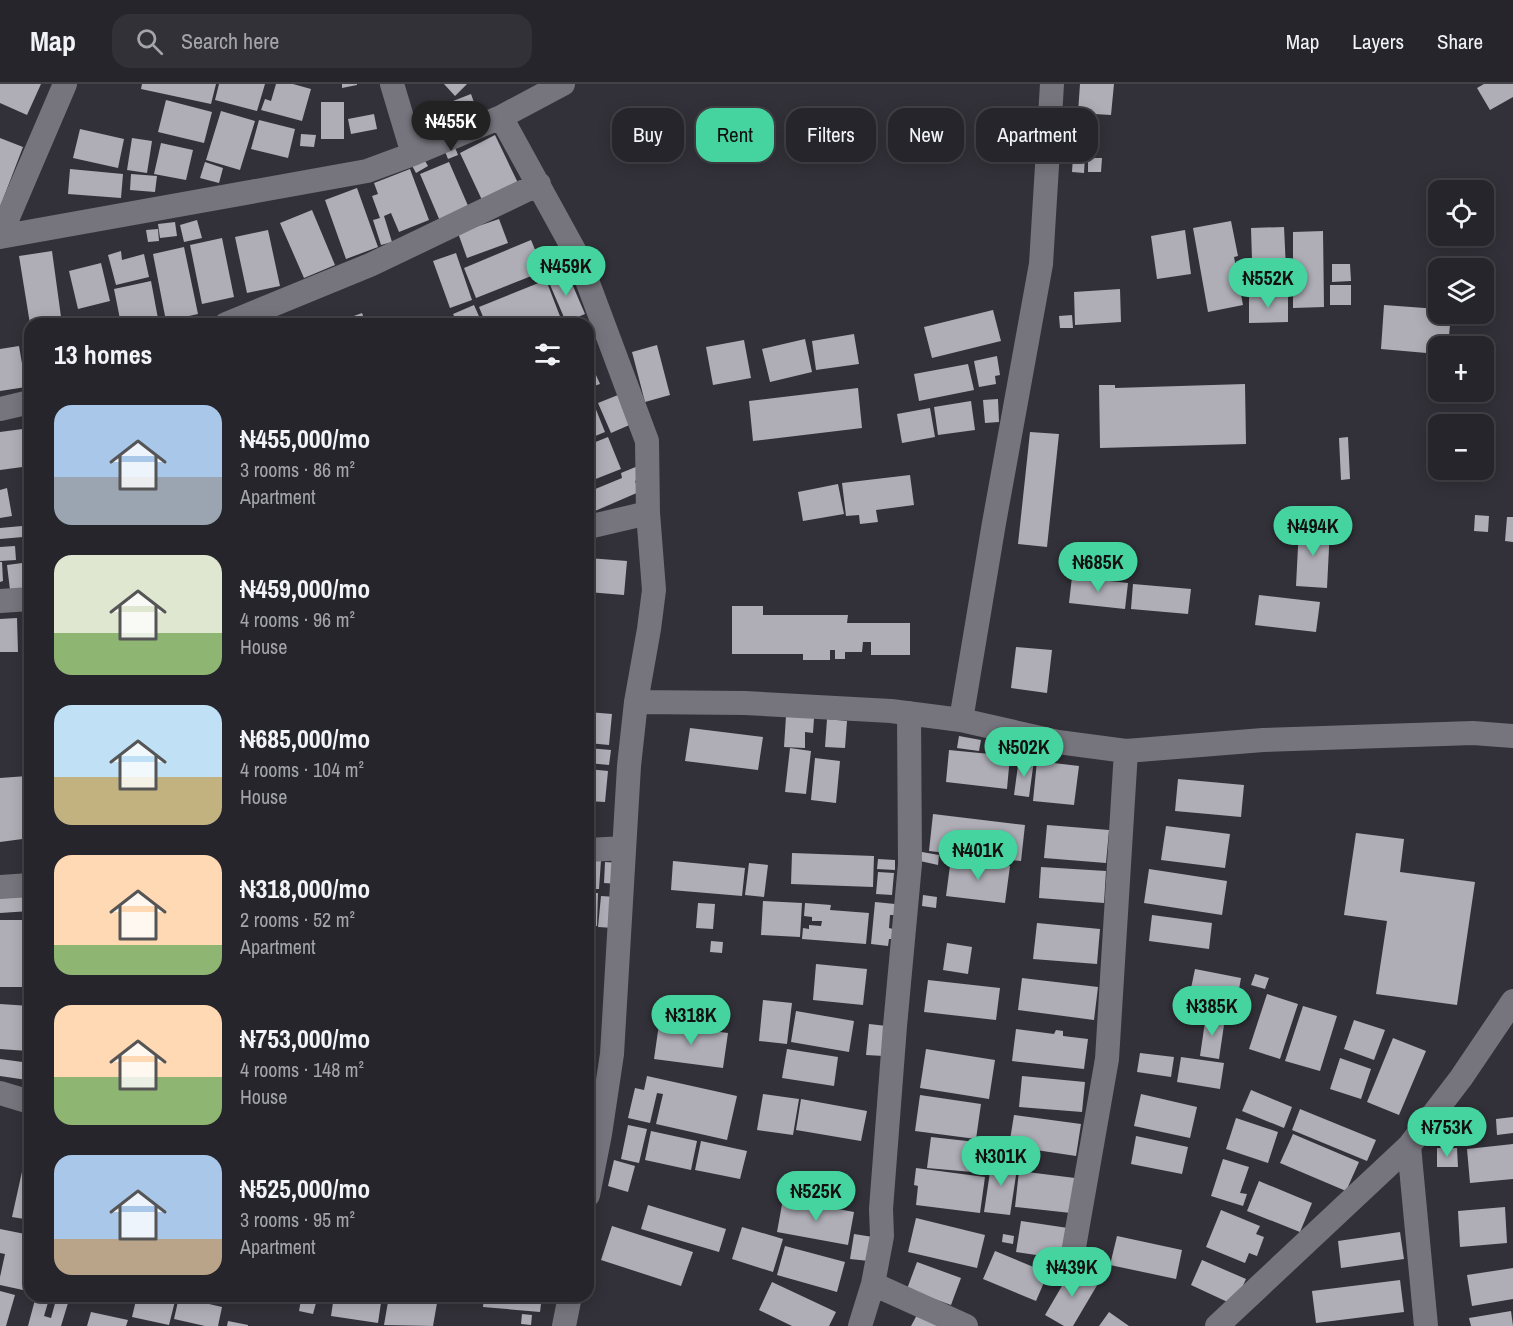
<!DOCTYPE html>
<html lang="en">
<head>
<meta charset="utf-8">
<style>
  :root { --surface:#26252b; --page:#323137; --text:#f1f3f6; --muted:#a4a5a9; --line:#424247; --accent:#45d49f }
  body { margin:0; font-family:"Archivo Narrow",sans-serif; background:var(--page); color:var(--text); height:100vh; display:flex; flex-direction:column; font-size:22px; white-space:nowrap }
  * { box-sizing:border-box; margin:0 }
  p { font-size:20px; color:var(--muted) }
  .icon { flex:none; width:33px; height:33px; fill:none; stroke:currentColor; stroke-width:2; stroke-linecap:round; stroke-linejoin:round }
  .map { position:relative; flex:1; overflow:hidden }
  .drawer { position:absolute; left:24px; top:234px; width:570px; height:984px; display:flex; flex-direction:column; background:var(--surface); border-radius:18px; box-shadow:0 3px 15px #0003,0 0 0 2px var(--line) }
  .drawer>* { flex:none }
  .guide { position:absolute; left:612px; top:24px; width:570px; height:54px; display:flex; gap:12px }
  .buttons { position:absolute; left:1428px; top:96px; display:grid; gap:12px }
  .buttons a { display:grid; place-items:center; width:66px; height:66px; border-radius:12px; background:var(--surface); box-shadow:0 3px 15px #0003,0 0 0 2px var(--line); font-size:30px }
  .price { position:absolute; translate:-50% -51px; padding:0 14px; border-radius:21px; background:var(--accent); color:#111; font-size:20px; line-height:39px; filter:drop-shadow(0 2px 3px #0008) }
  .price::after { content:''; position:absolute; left:50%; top:36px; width:18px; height:14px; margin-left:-9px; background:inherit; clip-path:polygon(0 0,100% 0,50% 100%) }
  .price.on { background:#222; color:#fff }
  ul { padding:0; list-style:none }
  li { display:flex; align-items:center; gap:18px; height:150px; padding:0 30px }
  li span { display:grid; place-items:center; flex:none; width:168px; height:120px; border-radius:18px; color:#555 }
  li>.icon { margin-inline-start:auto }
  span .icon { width:72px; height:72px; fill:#fffc; stroke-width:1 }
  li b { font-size:26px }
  h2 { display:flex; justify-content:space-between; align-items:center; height:72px; padding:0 30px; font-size:26px }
  .pill { padding:0 21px; border-radius:18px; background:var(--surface); box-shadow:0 3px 15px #0003,0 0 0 2px var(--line); font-size:21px; line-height:54px }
  .pill.on { background:var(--accent); color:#111 }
  header { display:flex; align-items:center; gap:36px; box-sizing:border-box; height:84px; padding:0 30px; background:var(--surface); border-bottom:2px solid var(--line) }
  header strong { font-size:28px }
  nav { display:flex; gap:33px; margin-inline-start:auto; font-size:21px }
  .search { width:420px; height:54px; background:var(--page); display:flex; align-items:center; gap:15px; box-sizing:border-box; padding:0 21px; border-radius:18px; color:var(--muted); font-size:22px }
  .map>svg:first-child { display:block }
  .building { fill:#afaeb7 }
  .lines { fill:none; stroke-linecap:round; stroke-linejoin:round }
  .minor { stroke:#76757d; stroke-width:24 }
</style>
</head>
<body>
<header>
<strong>Map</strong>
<div class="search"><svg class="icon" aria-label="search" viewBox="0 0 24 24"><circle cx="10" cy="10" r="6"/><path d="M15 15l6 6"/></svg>Search here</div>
<nav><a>Map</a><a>Layers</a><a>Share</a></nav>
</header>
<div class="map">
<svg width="1513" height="1242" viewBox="0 0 1513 1242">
  <rect width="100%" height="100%" fill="#323139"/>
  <path class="building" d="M0,0H41L27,31L0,19Z
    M142,0H216L211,20L141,5Z
    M219,0H265L257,27L215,16Z
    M276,0H293L311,5L302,37L261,26L265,15L271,17Z
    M342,0H357V1L342,4Z
    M444,0H467L455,12Z
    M1080,0H1114L1111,31L1078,29Z
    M1484,0H1513V13L1490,26L1477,4Z
    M471,10L476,24L458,30L453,17Z
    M166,16L212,28L204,59L158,48Z
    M321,18H344V55H321Z
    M221,27L255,37L240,86L206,76Z
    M374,30L377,45L351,50L348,35Z
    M259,36L295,45L288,74L251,65Z
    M80,45L124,55L118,84L73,74Z
    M301,50L316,51L314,63L300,62Z
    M495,51L518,99L482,116L460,69Z
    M0,54L23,63L0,123Z
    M132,54L152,57L147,89L127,86Z
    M161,59L193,66L186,96L154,90Z
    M454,61L458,71L448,75L444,65Z
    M422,72L428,82L416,89L410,78Z
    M1073,72H1085L1084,89L1072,88Z
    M1088,74H1102L1101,88H1088Z
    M205,78L223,84L219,99L200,94Z
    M449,78L469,124L440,137L420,90Z
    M70,85L123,90L121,114L68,110Z
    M410,85L429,136L399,148L391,129L384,132L392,158L381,161L373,136L380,134L372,112L378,110L374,99Z
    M131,90L157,92L155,108L130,106Z
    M357,104L378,163L346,175L325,116Z
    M312,126L335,181L304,194L280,139Z
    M499,135L508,159L467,174L458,149Z
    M197,136L202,154L184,158L180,141Z
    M1231,137L1238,172L1234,173L1243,221L1208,228L1193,144Z
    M175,138L177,152L160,154L158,140Z
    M1284,143L1287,206L1253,207L1251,144Z
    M158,145L159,157L148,158L146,146Z
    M268,146L280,202L247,209L235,153Z
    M1185,146L1191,190L1157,195L1151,152Z
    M1323,147L1324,223L1293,224V148Z
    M222,154L234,213L202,220L190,161Z
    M531,156L544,187L476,214L464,184Z
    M184,163L198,230L166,237L153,170Z
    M52,167L62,240H30L19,172Z
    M121,167L122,176L144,170L149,193L116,201L108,171Z
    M456,169L472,216L450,224L433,177Z
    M101,179L110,217L78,225L69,187Z
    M1332,180H1350L1351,197L1332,198Z
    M567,188L585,230L566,238L548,196Z
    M546,196L563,240H486L479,223Z
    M151,197L159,240H121L114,205Z
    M1330,201H1351V221H1330Z
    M1120,205L1121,238L1075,241L1074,208Z
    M1288,211V238L1249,239V212Z
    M474,221L482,239L479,240H458L453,230Z
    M1384,221L1438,225V230H1451L1448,262H1438V270L1381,265Z
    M993,226L1001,257L932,274L924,243Z
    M362,229L366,240H332Z
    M1072,231L1073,244H1060L1059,232Z
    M854,250L859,280L816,286L812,257Z
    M805,255L812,288L770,298L762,265Z
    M744,256L751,294L713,301L706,263Z
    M657,261L670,311L645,318L632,268Z
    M19,262L26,303L0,307V265Z
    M997,272L1000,291L995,292L996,300L979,303L974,277Z
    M968,280L974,306L919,317L914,290Z
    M596,291L600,300L588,304V295Z
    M1245,300L1246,360L1100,364L1099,301H1115V304Z
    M858,304L862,344L753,357L749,317Z
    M618,311L634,339L611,349L598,319Z
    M591,313L605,348L588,355V315Z
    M998,315L999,338L985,339L983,316Z
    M971,317L975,346L938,351L934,323Z
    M930,324L935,353L902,359L897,330Z
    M30,344V382L0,386V348Z
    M1030,348L1059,350L1047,463L1018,460Z
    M608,353L621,385L588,398V361Z
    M1348,353L1350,395L1341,396L1339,354Z
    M638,382L643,394L635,397L639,408L595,427L588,408L622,394L621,389Z
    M1460,386H1476V389L1460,387Z
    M910,391L914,421L876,426L878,438L860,440L859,431L846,432L842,399Z
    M23,400H30V440L28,441Z
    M838,400L844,430L803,437L798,408Z
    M7,404L12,432L0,434V406Z
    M1475,431L1489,432L1488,448L1474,447Z
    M1507,433H1513V458L1505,457Z
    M22,442L23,453L0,455V444Z
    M1299,443L1330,444L1327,504L1296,502Z
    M15,462L16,476L0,477V463Z
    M588,474L627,477L624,511L588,508Z
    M0,478H2L3,497L0,498Z
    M30,478V503L10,506L7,481Z
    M1072,493L1128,499L1125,525L1069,519Z
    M1133,500L1191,505L1188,530L1131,525Z
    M1259,511L1320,518L1316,548L1255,541Z
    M732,522H763V531H848L847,539H910V571H871V558H863L862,568H845V575H835V566H830V576H803V570H732Z
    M17,534L18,568H0V535Z
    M1016,563L1052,566L1047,609L1011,604Z
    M588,628L612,630L609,661L588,659Z
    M786,632L814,634L813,649L805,648V664L784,663Z
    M827,635L847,637L845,664L825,663Z
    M690,644L763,653L758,686L685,677Z
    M959,652L981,656L979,667L957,664Z
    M588,664L611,666L609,681L588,679Z
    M790,664L811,667L806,710L785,708Z
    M949,666L1010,672L1007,705L946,698Z
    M815,674L840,677L836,719L811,716Z
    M1019,674L1034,676L1029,713L1014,711Z
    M1037,677L1079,682L1074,721L1033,717Z
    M588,685L608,687L605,718L588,717Z
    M27,692L30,721V754L0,758V694Z
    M1178,695L1244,701L1241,733L1175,727Z
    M933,730L1025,741L1021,777L929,767Z
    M1047,741L1109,746L1106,779L1044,774Z
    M1166,742L1230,750L1225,784L1161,776Z
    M1356,749L1404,755L1400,788L1475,798L1457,921L1376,910L1387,837L1344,831Z
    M922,768L939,771L938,781L920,777Z
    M792,769L874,772L873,803L791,800Z
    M951,774L1010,782L1005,819L946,812Z
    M588,775L601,776L599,805H588Z
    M878,775L895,776V786L877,785Z
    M673,777L745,784L742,812L671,806Z
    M605,778L619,779L617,800L604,799Z
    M749,779L768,781L764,813L745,811Z
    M1041,783L1106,787L1104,819L1039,814Z
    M1149,785L1227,797L1222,831L1144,819Z
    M878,788L894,789L892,811L876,810Z
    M588,809H598L597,842H588Z
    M29,811L30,827L0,829V813Z
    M923,811L937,813L936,824L922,822Z
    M601,812L616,813L614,844L598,843Z
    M763,817L802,819L800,853L761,851Z
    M875,818L895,820L894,831H890L889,844L893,845L892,855H889L888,862L871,860Z
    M698,819L715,820L713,845L696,844Z
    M805,819L831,821L830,826L869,829L866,860L802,855L803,844L809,845V841L821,842L822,837H812V833L804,832Z
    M1152,831L1212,839L1209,865L1149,857Z
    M0,836H23L22,903H0Z
    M1037,839L1100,845L1097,880L1033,875Z
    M588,854H595L593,886L588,885Z
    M711,857L723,858L722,869L710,868Z
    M947,859L972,863L968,890L943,886Z
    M816,880L867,885L863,921L813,916Z
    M1195,885L1241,894L1236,922L1189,914Z
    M1255,890L1269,894L1265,905L1251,901Z
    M1022,894L1098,903L1094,936L1018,926Z
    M928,896L1000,904L996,936L924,928Z
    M1267,910L1298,920L1280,975L1249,965Z
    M763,916L792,919L787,960L759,957Z
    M0,920L30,922L28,967L0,965Z
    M1303,922L1337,932L1320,987L1285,977Z
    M796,927L854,937L849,968L791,958Z
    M1206,931L1225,934L1219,975L1200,972Z
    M1354,936L1385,946L1374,976L1344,965Z
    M659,940L728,949L723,984L654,975Z
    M869,940L887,942L884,972L866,971Z
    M1016,945L1054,950L1056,946L1063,947V952L1088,955L1084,985L1012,977Z
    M1393,954L1426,967L1399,1031L1367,1018Z
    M787,965L838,973L834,1002L782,994Z
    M926,965L995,976L989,1015L920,1004Z
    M1140,969L1174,973L1171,993L1137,988Z
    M1181,973L1224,979L1220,1005L1177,998Z
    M1340,974L1371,985L1361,1015L1330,1005Z
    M0,975L30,979L27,996L0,992Z
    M647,992L737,1012L727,1056L656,1040L663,1010L657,1009L650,1039L628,1034L635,1004L644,1006Z
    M1022,992L1085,998L1082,1028L1019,1023Z
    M1251,1006L1292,1023L1284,1044L1242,1027Z
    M763,1010L799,1015L793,1051L757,1046Z
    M1141,1010L1197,1023L1190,1054L1134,1042Z
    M920,1011L981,1020L976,1055L915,1047Z
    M801,1015L867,1027L861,1057L796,1046Z
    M1300,1025L1376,1056L1367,1077L1292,1046Z
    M1014,1031L1081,1040L1076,1072L1009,1062Z
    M1513,1033V1049L1497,1051L1496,1035Z
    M1236,1034L1278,1048L1268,1079L1226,1065Z
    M628,1041L647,1045L639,1079L621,1075Z
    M651,1047L697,1057L691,1086L645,1076Z
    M1293,1050L1359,1078L1346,1107L1280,1079Z
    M1136,1052L1188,1063L1182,1090L1131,1080Z
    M931,1053L976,1058L972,1088L927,1084Z
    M29,1056H30V1136L12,1133Z
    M701,1057L747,1067L740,1095L695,1086Z
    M1513,1060V1095L1470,1099L1467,1065Z
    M1437,1064H1457L1458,1083H1437Z
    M992,1075L1018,1078L1010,1131L984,1128Z
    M1223,1075L1249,1083L1240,1109L1247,1110L1243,1122L1211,1112Z
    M614,1076L635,1082L628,1108L608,1102Z
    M916,1084L985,1093L980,1129L916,1121L918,1102L914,1101Z
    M1019,1087L1075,1094L1071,1129L1015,1123Z
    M1259,1097L1312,1119L1300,1148L1247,1127Z
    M795,1105L808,1109L805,1117L792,1113Z
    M783,1115L854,1128L848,1161L777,1148Z
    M648,1121L726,1145L719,1168L641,1145Z
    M1505,1123L1507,1159L1460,1163L1458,1127Z
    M1221,1126L1260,1142L1256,1150L1264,1153L1257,1172L1249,1169L1245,1179L1206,1163Z
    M916,1134L985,1151L977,1184L908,1168Z
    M1021,1137L1068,1144L1063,1175L1016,1168Z
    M612,1142L693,1168L681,1202L601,1176Z
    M742,1143L783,1155L773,1188L732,1175Z
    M0,1145L30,1151V1174L23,1206L0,1201V1193L5,1170L0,1169Z
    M1400,1148L1404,1175L1341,1184L1338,1157Z
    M854,1150L873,1153L869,1177L850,1175Z
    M1003,1150L1014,1152L1013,1160L1002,1158Z
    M1117,1152L1182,1166L1176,1195L1110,1181Z
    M785,1162L845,1178L837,1208L777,1191Z
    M995,1167L1048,1189L1036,1217L983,1195Z
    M1202,1176L1246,1195L1234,1221L1191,1201Z
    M917,1178L961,1194L951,1221L907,1205Z
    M1073,1183L1099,1198L1073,1242H1064L1045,1231Z
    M1513,1184V1215L1472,1222L1467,1191Z
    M1400,1196L1404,1228L1316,1239L1312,1207Z
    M772,1198L836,1228L829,1242H792L759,1226Z
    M0,1207L15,1211L6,1242H0Z
    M36,1212L49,1215L44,1232L51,1234L56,1216L68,1219L61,1242H28Z
    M137,1212L176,1213L169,1241L132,1233Z
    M299,1212H324V1214H299Z
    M334,1212H382L378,1239L331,1232Z
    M389,1212H398L437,1219L433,1242L384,1241Z
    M484,1212H542L540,1228L483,1223Z
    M179,1213L222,1223L218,1242H205L174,1235Z
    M301,1216L316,1219L313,1230L299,1227Z
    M1511,1227L1513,1242H1471L1469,1234Z
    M91,1228L128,1236L126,1242H87Z
    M1109,1228L1129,1242H1099Z
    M918,1229L943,1242H911Z
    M522,1230L532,1231L531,1241L521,1240Z
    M228,1237L248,1241V1242H227Z"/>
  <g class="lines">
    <path class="minor" d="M392,0L413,70
      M501,33L579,175L647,357L648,429L654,506L649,545L636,618L629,682L612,970L600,1050L588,1111
      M0,152L65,0
      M0,153L367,87L413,70L501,33L563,0
      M226,240L370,181L539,100
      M0,325L30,318
      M588,443L648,429
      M0,517L30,515
      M636,618L745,619L891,627L961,636L1058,658L1126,667L1263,656L1473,649L1513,652
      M961,636L994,439L1041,180L1052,0
      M588,766L624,764
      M0,803L30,801
      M0,1009L30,1018
      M1409,1062L1426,1242
      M1073,1169L1107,975L1126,667
      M873,1200L966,1242
      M564,1242L570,1212
      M860,1242L873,1200L882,1152L881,1125L895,942L910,780L909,629
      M1217,1242L1409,1062L1461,994L1513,917"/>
  </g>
</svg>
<div class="buttons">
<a><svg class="icon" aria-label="locate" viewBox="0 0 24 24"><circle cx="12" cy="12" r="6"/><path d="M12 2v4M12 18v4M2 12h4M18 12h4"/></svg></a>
<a><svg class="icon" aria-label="layers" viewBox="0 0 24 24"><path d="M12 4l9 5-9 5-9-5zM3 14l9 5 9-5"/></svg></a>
<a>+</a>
<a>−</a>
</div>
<b class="price on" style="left:451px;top:68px">₦455K</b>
<b class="price" style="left:566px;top:213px">₦459K</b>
<b class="price" style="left:1268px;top:225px">₦552K</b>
<b class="price" style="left:1313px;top:473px">₦494K</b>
<b class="price" style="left:1098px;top:509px">₦685K</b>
<b class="price" style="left:1024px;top:694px">₦502K</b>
<b class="price" style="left:978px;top:797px">₦401K</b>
<b class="price" style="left:1212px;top:953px">₦385K</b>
<b class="price" style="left:691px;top:962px">₦318K</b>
<b class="price" style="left:1447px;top:1074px">₦753K</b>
<b class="price" style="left:1001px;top:1103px">₦301K</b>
<b class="price" style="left:816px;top:1138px">₦525K</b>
<b class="price" style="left:1072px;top:1214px">₦439K</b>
<div class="guide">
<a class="pill">Buy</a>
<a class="pill on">Rent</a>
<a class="pill">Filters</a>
<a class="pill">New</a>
<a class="pill">Apartment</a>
</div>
<section class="drawer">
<h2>13 homes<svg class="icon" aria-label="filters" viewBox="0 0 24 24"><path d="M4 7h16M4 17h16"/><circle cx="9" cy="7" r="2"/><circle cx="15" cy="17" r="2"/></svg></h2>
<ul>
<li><span style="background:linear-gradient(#a9c7e8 60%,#9aa5b1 0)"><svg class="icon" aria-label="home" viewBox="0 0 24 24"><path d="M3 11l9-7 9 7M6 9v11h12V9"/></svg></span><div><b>₦455,000/mo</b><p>3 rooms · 86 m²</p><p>Apartment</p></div></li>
<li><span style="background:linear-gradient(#dfe7d0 65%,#8fb573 0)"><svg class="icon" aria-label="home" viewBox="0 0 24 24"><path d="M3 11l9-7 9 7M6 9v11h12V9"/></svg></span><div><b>₦459,000/mo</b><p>4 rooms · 96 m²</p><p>House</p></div></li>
<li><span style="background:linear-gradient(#bfe0f5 60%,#c2b280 0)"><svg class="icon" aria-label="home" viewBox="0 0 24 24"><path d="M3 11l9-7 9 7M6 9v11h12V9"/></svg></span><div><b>₦685,000/mo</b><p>4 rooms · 104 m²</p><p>House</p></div></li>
<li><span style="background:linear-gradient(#ffd9b3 75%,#8fb573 0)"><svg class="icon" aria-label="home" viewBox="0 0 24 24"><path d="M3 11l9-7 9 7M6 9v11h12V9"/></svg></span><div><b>₦318,000/mo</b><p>2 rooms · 52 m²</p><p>Apartment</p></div></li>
<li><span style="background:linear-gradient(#ffd9b3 60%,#8fb573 0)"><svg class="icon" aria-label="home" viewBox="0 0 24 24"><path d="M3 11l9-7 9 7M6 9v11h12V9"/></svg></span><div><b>₦753,000/mo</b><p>4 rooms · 148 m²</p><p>House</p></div></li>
<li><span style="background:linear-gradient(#a9c7e8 70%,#b9a48a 0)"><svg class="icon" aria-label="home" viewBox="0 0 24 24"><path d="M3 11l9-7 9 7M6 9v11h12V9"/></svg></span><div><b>₦525,000/mo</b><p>3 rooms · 95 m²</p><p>Apartment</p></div></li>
</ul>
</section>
</div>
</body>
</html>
